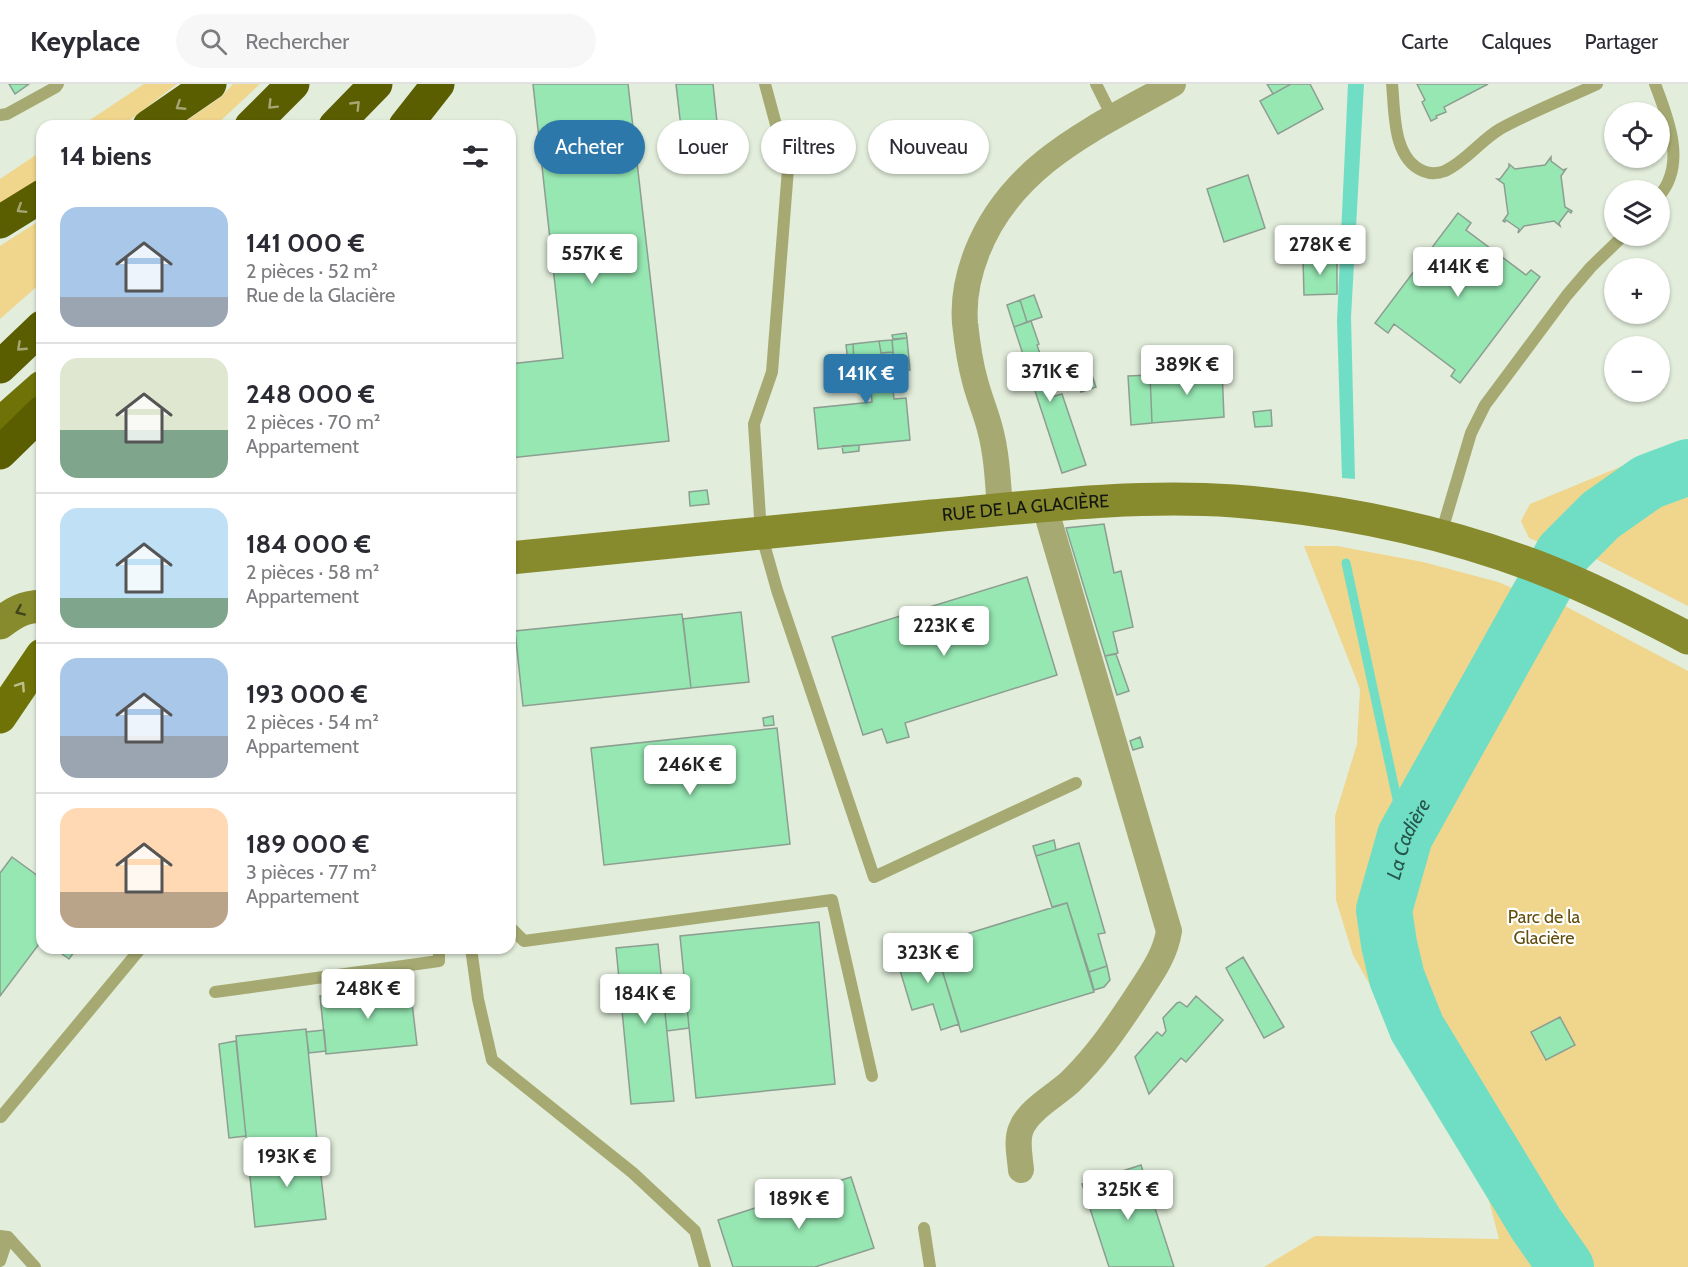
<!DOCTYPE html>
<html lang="fr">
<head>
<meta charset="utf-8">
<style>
  :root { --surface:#fff; --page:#f7f7f7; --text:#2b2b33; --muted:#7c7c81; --line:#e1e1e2; --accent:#2d78ab }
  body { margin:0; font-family:Cabin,sans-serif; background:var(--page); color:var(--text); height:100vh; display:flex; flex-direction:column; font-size:22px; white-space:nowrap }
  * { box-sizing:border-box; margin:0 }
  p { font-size:20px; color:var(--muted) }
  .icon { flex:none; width:33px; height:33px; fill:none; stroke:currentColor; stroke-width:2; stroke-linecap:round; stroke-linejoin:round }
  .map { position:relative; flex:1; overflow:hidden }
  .panel { position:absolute; left:36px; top:36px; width:480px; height:834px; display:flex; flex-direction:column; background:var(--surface); border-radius:18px; box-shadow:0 2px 4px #0004 }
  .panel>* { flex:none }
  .guide { position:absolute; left:534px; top:36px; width:570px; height:54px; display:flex; gap:12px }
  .controls { position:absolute; left:1604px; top:18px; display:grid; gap:12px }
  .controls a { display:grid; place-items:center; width:66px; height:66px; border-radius:50%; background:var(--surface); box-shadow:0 2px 4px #0004; font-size:30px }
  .price { position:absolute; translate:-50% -51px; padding:0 14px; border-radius:6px; background:#fff; color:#222; font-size:20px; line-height:39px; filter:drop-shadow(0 2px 3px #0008) }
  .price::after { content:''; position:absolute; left:50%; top:36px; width:18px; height:14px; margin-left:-9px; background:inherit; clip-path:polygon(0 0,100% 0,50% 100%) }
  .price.selected { background:var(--accent); color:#fff }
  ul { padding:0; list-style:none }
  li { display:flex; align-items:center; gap:18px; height:150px; padding:0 24px }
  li+li { border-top:2px solid var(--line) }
  li span { display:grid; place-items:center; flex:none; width:168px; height:120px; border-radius:18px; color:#555 }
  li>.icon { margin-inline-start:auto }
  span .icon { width:72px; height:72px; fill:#fffc; stroke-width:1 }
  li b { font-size:26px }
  h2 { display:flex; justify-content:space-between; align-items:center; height:72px; padding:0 24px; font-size:26px }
  .pill { padding:0 21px; border-radius:27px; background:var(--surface); box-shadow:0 2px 4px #0004; font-size:21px; line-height:54px }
  .pill.selected { background:var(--accent); color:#fff }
  header { display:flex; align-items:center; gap:36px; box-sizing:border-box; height:84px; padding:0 30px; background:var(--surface); border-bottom:2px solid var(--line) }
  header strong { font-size:28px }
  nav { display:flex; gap:33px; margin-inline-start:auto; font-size:21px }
  .search { width:420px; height:54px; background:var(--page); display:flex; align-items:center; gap:15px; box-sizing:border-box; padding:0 21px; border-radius:33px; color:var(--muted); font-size:22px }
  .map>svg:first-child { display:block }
  .green { fill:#f0d58d }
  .water { fill:#70dec5 }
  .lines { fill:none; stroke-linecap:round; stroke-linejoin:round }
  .stream { stroke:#70dec5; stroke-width:9 }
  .river { stroke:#70dec5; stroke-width:56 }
  .building { fill:#96e7b2; stroke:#8c9e91; stroke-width:1.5 }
  .lane { stroke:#a6aa72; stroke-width:12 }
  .street { stroke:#a6aa72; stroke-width:26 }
  .secondary { stroke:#878a2d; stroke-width:33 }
  .primary { stroke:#6f7207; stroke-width:33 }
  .highway { stroke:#5b5d01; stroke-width:33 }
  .oneway { stroke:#a5a673 }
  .oneway2 { stroke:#41451c }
  .oneway3 { stroke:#bec08f }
  .labels { text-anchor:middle; stroke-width:4.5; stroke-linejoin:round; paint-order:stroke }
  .street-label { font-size:18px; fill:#131710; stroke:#fff }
  .park-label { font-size:18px; fill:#634e0c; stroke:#fff }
  .water-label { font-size:20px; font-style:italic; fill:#26564b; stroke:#fff }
</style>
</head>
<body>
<header>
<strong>Keyplace</strong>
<div class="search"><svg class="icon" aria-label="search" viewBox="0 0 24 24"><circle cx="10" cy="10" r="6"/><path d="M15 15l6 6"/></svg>Rechercher</div>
<nav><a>Carte</a><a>Calques</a><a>Partager</a></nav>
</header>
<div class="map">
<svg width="1688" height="1183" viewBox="0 0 1688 1183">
  <rect width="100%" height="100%" fill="#e2eddb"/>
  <path class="green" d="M144,0H177L122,42H81Z
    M233,0H260L215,42H179L221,13Z
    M42,67V94L0,120V95Z
    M42,135V198L0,235V162Z
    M1688,355V522L1588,471L1580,476L1529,454L1521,437L1530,420Z
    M1304,462H1337L1423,478L1498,498L1517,506L1525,501L1562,517L1563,521L1688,587V1183H1264L1315,1152L1499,1155L1486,1105L1353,871L1336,816L1335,732L1357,660L1360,605Z"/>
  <path class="water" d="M1348,0H1364L1351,233L1355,395L1342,394L1337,237Z"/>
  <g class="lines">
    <path class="stream" d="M1346,479L1405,752"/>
    <path class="river" id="s1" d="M1566,1183L1536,1140L1417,944L1397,894L1389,860L1384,826L1405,752L1563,469L1601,431L1648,398L1688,383"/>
  </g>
  <path class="building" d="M9,0H29L15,10Z
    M533,0H628L669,357L510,374V280L563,274Z
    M676,0H713L719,57L683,61Z
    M1267,0H1291L1273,10Z
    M1291,0H1310L1323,25L1278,50L1260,17Z
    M1417,0H1488L1444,23L1446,28L1436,32L1437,34L1431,37L1422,18L1425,16Z
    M1551,73V77L1563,86L1566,85L1561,92L1565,123L1572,127L1571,129L1568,127L1559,139L1560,142L1554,137L1524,142L1518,149L1519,145L1506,136L1505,138L1503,137L1508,130L1504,100L1497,95H1500L1509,83V80L1515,85L1545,81Z
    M1248,91L1265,144L1224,158L1207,105Z
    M1458,129L1471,139L1466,146L1526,191L1531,186L1540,193L1460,299L1451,292L1455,286L1394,240L1388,249L1375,239Z
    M1337,174V210L1304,211L1303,175Z
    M1034,211L1042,233L1027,238L1020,216Z
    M1020,216L1027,238L1014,243L1007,221Z
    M1031,237L1039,260L1037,261L1051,303L1049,304L1051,313L1062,310L1086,381L1062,389L1014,243Z
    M906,249L907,254L893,255L892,251Z
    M907,254L910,286L895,287L892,256Z
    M892,256L893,268L881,269L879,257Z
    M879,257L881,269L893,268L896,296H892L894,315L906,314L910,356L818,365L814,324L872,318L871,307L867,308L866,299L849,301L848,278L854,277L853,260Z
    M853,260L854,277L848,278L846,261Z
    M1086,274L1096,303L1081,308L1071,278Z
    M1222,286L1224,333L1152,339L1150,291Z
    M1150,291L1152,339L1131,341L1128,292Z
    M866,299L867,308L858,309L857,300Z
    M1271,326L1272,342L1255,343L1253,328Z
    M859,361V367L843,369L842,362Z
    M707,406L709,420L690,422L689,408Z
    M1104,440L1114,489L1121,487L1133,543L1113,548L1118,569L1105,572L1066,444Z
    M1027,493L1057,591L905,639L909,653L887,659L882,645L863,651L832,553Z
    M741,528L749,598L691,604L683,535Z
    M682,530L691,604L523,622L515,547Z
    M1116,570L1129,607L1117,611L1105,572Z
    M773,632L774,641L764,642L763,634Z
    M777,644L790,760L604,781L591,664Z
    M1140,653L1143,663L1133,666L1130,657Z
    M1054,756L1056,766L1036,772L1033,762Z
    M1079,759L1105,849L1098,850L1107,882L1089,888L1067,819L1052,823L1036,772Z
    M12,773L42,795V856L0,912V789Z
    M1067,819L1094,908L961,948L934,860Z
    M819,838L835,1000L696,1014L680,852Z
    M658,860L674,1017L631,1020L616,864Z
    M934,860L959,940L941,946L933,920L912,926L896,873Z
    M54,864H77L69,875Z
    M1243,873L1284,943L1264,954L1226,884Z
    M1107,882L1110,896L1104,903L1094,906L1089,888Z
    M685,898L689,944L667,947L662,900Z
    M410,902L417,961L326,970L320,912Z
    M1196,912L1223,936L1186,978L1181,974L1149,1010L1135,973L1157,948L1162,952L1166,947L1163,934L1177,919L1180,918L1187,923Z
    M1560,933L1575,961L1546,976L1531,948Z
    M306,945L318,1066L248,1073L236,952Z
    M324,946L326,967L309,969L306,948Z
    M236,957L246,1052L229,1054L219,960Z
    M318,1066L326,1135L255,1143L248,1073Z
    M1141,1081L1174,1183H1109L1082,1100Z
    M851,1093L874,1164L815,1183H733L718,1136Z"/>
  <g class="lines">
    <path class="lane" d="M765,0L788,85L772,288L754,340L761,449L777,506L874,793L1076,699
      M1096,0L1113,34
      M1392,0C1395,27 1392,74 1423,87C1430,90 1437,90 1445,87C1466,77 1480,57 1500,45C1531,28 1565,15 1597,0
      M1655,0C1668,34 1687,80 1659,112
      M0,31L7,30L56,3L58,0
      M1441,450L1471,349L1485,321L1567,211L1591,183L1623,152
      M510,843L524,857L832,816L872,992
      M471,864L478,915L492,976L633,1089L695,1147L705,1183
      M215,908L439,877V864
      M1,1033L141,864
      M924,1144L930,1183
      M0,1152L8,1153L35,1183
      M0,1177L8,1153"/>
    <path class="street" d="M1000,426C998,399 997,371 990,345C986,329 979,313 975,297C970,279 967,258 965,239C963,214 968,191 977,168C1012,79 1095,44 1173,0
      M1021,1086C1020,1073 1016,1057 1021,1045C1028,1026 1056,1011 1070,998C1096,973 1115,945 1135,915C1149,893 1165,873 1169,847L1044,420"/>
    <g class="secondary">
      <path id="s2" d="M510,474C651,460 791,446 932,432C1032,423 1132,410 1234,417C1335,425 1439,446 1535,482C1587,502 1638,528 1688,554"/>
      <path d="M0,539C15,528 23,523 42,522"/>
    </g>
    <path class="primary" d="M0,340L42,303
      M0,633L42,571"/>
    <path class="highway" d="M149,42L210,0
      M251,42L293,0
      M335,42L376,0
      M405,42L438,0
      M0,138L42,112
      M0,283L42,243
      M0,369L42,328"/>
  </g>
  <defs><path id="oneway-chevron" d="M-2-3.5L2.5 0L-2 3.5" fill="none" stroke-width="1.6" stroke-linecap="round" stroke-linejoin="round" transform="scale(1.5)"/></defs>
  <g class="oneway">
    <use href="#oneway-chevron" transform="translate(272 21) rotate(135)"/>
    <use href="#oneway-chevron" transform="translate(356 21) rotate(-46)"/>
    <use href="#oneway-chevron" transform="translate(180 22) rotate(147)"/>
    <use href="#oneway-chevron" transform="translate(21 125) rotate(148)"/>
    <use href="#oneway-chevron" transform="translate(21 263) rotate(137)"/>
  </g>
  <use class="oneway2" href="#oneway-chevron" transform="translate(20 527) rotate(156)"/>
  <use class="oneway3" href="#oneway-chevron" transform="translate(21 602) rotate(-56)"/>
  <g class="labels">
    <g class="street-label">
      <text dy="6" stroke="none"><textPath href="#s2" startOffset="518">RUE DE LA GLACIÈRE</textPath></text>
    </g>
    <g class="park-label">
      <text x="1544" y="839">Parc de la<tspan x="1544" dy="21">Glacière</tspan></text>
    </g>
    <g class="water-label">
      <text dy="7" stroke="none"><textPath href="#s1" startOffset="480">La Cadière</textPath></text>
    </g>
  </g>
</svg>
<div class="controls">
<a><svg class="icon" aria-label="locate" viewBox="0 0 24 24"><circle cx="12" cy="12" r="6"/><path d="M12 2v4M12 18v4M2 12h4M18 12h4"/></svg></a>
<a><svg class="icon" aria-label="layers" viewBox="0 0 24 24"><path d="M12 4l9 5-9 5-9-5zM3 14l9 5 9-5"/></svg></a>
<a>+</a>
<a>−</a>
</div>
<b class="price" style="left:1320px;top:192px">278K €</b>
<b class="price" style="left:592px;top:201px">557K €</b>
<b class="price" style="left:1458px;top:214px">414K €</b>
<b class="price" style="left:1187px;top:312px">389K €</b>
<b class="price" style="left:1050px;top:319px">371K €</b>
<b class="price selected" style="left:866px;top:321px">141K €</b>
<b class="price" style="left:944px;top:573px">223K €</b>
<b class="price" style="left:690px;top:712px">246K €</b>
<b class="price" style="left:928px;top:900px">323K €</b>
<b class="price" style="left:368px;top:936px">248K €</b>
<b class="price" style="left:645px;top:941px">184K €</b>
<b class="price" style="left:287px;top:1104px">193K €</b>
<b class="price" style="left:1128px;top:1137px">325K €</b>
<b class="price" style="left:799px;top:1146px">189K €</b>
<div class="guide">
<a class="pill selected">Acheter</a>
<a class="pill">Louer</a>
<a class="pill">Filtres</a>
<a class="pill">Nouveau</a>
</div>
<section class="panel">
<h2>14 biens<svg class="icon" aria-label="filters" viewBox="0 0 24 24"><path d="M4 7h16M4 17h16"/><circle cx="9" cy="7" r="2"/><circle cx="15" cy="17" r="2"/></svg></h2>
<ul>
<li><span style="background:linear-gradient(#a9c7e8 75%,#9aa5b1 0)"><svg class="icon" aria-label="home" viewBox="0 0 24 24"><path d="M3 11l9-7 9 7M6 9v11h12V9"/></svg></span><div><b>141 000 €</b><p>2 pièces · 52 m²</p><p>Rue de la Glacière</p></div></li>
<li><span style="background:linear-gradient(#dfe7d0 60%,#7fa58c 0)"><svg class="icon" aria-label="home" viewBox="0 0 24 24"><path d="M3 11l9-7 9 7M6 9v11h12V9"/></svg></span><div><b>248 000 €</b><p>2 pièces · 70 m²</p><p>Appartement</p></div></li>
<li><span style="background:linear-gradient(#bfe0f5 75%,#7fa58c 0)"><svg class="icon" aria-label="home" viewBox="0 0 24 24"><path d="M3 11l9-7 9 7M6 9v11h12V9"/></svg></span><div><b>184 000 €</b><p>2 pièces · 58 m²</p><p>Appartement</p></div></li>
<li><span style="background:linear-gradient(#a9c7e8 65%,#9aa5b1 0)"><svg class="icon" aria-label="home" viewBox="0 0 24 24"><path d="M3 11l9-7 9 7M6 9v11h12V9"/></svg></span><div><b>193 000 €</b><p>2 pièces · 54 m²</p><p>Appartement</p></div></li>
<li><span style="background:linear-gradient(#ffd9b3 70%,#b9a48a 0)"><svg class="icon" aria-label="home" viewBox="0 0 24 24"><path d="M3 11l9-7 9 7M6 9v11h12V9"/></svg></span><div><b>189 000 €</b><p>3 pièces · 77 m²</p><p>Appartement</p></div></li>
</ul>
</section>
</div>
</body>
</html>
